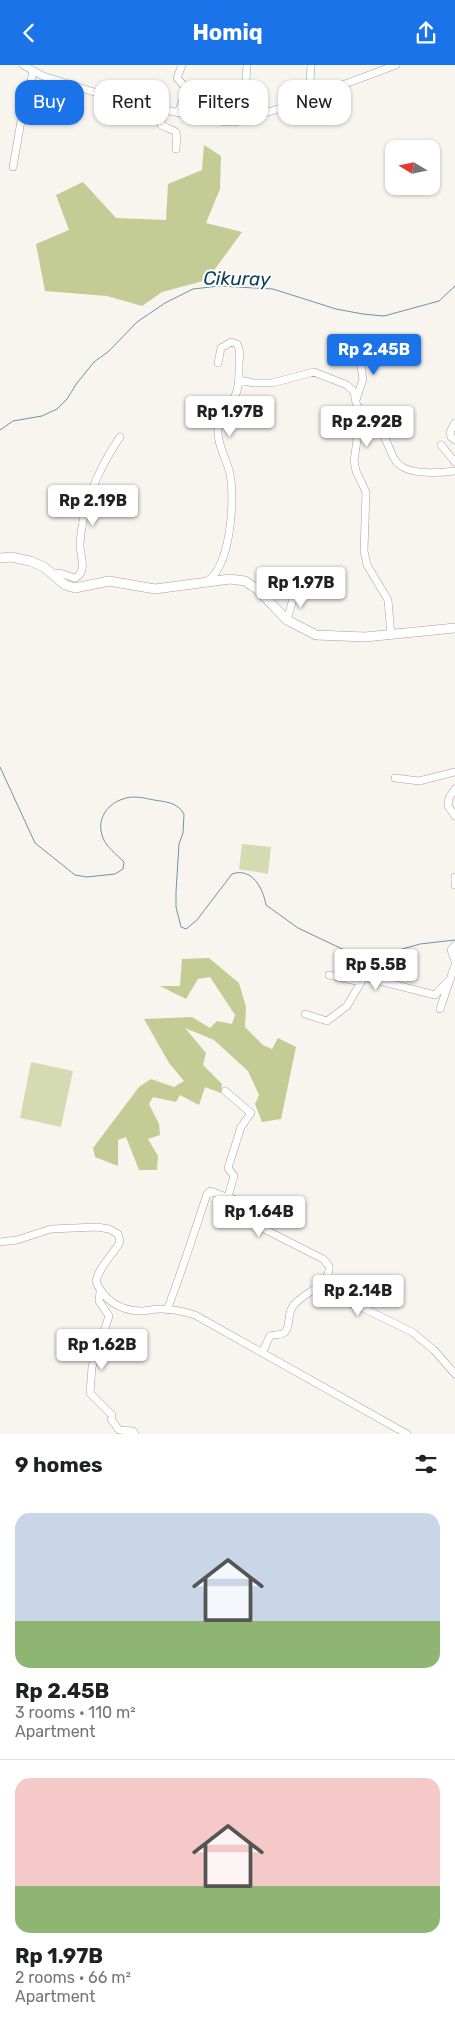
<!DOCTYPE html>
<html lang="en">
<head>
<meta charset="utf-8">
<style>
  :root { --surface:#fff; --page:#f6f6f6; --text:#202124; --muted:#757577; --line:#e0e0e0; --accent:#1a73e8 }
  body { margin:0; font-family:Rubik,sans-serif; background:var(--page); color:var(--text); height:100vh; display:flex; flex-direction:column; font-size:19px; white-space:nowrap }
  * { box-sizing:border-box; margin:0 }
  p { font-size:16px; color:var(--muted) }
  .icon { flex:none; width:28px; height:28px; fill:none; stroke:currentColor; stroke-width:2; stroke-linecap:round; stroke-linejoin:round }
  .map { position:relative; height:1369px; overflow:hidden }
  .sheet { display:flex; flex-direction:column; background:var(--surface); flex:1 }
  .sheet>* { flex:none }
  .hud { position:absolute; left:15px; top:15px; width:425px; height:45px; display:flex; gap:10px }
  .needle { width:32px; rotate:280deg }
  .fabs { position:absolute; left:385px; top:75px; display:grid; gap:10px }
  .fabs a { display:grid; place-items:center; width:55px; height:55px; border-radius:10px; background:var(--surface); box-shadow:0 1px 4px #0004; font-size:25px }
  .price { position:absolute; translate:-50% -42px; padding:0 11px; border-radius:5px; background:#fff; color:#222; font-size:16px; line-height:32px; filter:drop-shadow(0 1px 2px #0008) }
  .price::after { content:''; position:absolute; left:50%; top:30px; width:15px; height:11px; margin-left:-8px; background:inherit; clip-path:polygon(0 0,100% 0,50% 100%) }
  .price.active { background:var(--accent); color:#fff }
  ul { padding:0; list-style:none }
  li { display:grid; align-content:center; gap:10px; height:265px; padding:0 15px }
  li+li { border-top:1px solid var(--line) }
  li span { display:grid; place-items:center; height:155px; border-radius:15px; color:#555 }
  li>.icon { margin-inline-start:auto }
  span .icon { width:90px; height:90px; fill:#fffc; stroke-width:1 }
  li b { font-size:21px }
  h2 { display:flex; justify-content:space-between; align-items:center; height:60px; padding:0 15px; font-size:21px }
  .tag { padding:0 18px; border-radius:15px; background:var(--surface); box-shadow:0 1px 4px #0004; font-size:18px; line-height:45px }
  .tag.active { background:var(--accent); color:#fff }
  header { display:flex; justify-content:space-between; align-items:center; height:65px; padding:0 15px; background:var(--accent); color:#fff; font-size:22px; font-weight:700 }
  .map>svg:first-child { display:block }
  .green { fill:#d4dbb3 }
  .forest { fill:#c3cc94 }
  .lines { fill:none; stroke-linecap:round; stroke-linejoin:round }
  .stream { stroke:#6b95a9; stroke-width:1 }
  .minor-casing { stroke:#a5a29d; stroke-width:8 }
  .major-casing { stroke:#a5a29d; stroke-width:10 }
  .minor { stroke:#fff; stroke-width:7 }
  .major { stroke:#fff; stroke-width:9 }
  .labels { text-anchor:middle; stroke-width:4; stroke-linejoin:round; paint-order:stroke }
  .water-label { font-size:19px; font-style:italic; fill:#0d4155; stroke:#fff }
</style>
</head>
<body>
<header><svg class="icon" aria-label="back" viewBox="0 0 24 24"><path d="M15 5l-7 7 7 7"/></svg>Homiq<svg class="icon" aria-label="share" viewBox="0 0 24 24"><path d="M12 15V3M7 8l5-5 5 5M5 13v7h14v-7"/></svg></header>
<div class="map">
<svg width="455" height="1369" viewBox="0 0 455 1369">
  <rect width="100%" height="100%" fill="#f8f5ef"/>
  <path class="green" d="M242,779L271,782L268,809L239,804Z
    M31,997L73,1006L61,1062L20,1053Z"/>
  <path class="forest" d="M204,80L221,91L220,124L206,158L242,167L207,215L162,227L142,241L107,231L45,226L36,179L69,165L56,130L83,117L116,153L166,155L168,119L202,105Z
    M209,893L239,918L246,942L245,962L263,980L272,984L278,973L296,982L281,1054L262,1057L255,1039L259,1030L248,1006L214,975L185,963L206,988L203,1000L222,1019L221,1028L205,1022L199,1040L180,1030L176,1037L153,1032L149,1039L159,1059L160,1070L148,1074L158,1091L157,1105H139L126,1072L118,1075V1101L95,1092L93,1083L139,1022L151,1014L174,1022L184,1016L169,998L144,954L192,952L210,963L217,956L232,959L235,950L210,912L198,914L186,934L160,921H180L182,894Z"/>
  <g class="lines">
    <path class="stream" d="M0,365L13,356L42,351L57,344L67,334L77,318L94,297L109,286L137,257L165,238L193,224L219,221L273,224L336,244L363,249L384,251L439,236L455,221
      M0,702L35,778L75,810L87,812L115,809L123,804L124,797C117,790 104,780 102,770C97,754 107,739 123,734C133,730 144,733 154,735C166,737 177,737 184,749L183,768L179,779L176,827V842L181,862L186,864L197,855L232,809C252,802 263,823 266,840L298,863L355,890L370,893L420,879L455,875"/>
    <g class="minor-casing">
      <path id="minor" d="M23,0L43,11L129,38L226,57H236L278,44L396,0
        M247,0L246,15L250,52
        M309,33L311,0
        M162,46L161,60C179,69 177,62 176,84
        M178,48L187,24L177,13L182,0
        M13,102L21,56L24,54L33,6
        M239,315L254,318H272L314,307L347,320L354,327L356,338L361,347L354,396L356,406L366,427L364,486L367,500L388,535L391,570
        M356,335L363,314L358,283
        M360,344C367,350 376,356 380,363C386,373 389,385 395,395C405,411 439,408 455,406
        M455,358L450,367L451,372L455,375
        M441,380L455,397
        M55,509L60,508L75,513C87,508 81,492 80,482C80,475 81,468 82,462C86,431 103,397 120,372
        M206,517C231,502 235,435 230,409C227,394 217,380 218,365C219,352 229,342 235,331C240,321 239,308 239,297C240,291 240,284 237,279L231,277L221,283L218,298
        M287,555L295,527
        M395,713L419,716L455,707
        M455,724L449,733L448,741L455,751
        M455,812V820
        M455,880L451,885L455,896
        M329,910L361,917
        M440,944L455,900
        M305,949L327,956L347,941L364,912L435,930L451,913
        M225,1026L251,1048L241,1062L228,1103L234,1111L228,1132L257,1143L254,1157L256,1160L323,1194L329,1201C331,1221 303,1227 293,1241C287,1248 291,1261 285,1267C281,1271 274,1269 270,1271L262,1288
        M0,1177L17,1175L51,1164L97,1162L109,1164L118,1169L120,1177C112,1191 100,1200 96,1216C103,1235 121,1246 141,1246C147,1246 154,1244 160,1244C172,1244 183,1246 195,1250L407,1369
        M317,1222L327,1232L359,1241L412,1267L434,1285L455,1309
        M100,1227L99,1236L109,1251L92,1302L90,1328L112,1350L111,1354L119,1365L133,1366L135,1369
        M167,1245C182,1206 194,1168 207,1129L210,1126L229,1133"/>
    </g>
    <g class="major-casing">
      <path id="major" d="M0,493L11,492L30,496L44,502L65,520L75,523L109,516L155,524L230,514L245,516L257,524L287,555L316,570L365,572L455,563"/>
    </g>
    <use href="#minor" class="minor"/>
    <use href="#major" class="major"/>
  </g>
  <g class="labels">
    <g class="water-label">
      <text transform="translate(237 213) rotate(1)" y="7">Cikuray</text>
    </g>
  </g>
</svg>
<div class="fabs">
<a><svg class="needle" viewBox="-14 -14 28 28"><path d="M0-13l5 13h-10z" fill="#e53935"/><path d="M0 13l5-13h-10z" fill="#757577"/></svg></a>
</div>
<b class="price active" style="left:374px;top:311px">Rp 2.45B</b>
<b class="price" style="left:230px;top:373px">Rp 1.97B</b>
<b class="price" style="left:367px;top:383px">Rp 2.92B</b>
<b class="price" style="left:93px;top:462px">Rp 2.19B</b>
<b class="price" style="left:301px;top:544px">Rp 1.97B</b>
<b class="price" style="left:376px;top:926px">Rp 5.5B</b>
<b class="price" style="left:259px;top:1173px">Rp 1.64B</b>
<b class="price" style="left:358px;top:1252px">Rp 2.14B</b>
<b class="price" style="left:102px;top:1306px">Rp 1.62B</b>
<div class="hud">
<a class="tag active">Buy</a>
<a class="tag">Rent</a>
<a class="tag">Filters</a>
<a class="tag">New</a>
</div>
</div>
<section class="sheet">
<h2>9 homes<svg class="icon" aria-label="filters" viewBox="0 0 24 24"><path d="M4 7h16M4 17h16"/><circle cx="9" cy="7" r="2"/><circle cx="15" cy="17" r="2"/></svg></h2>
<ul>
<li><span style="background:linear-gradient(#c9d6e8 70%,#8fb573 0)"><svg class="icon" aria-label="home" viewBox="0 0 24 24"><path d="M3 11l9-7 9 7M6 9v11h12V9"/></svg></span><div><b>Rp 2.45B</b><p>3 rooms · 110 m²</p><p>Apartment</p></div></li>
<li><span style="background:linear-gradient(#f6c9c9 70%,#8fb573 0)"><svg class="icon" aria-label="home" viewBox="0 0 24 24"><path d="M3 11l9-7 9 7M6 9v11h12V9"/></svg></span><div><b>Rp 1.97B</b><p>2 rooms · 66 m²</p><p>Apartment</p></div></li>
</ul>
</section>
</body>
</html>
